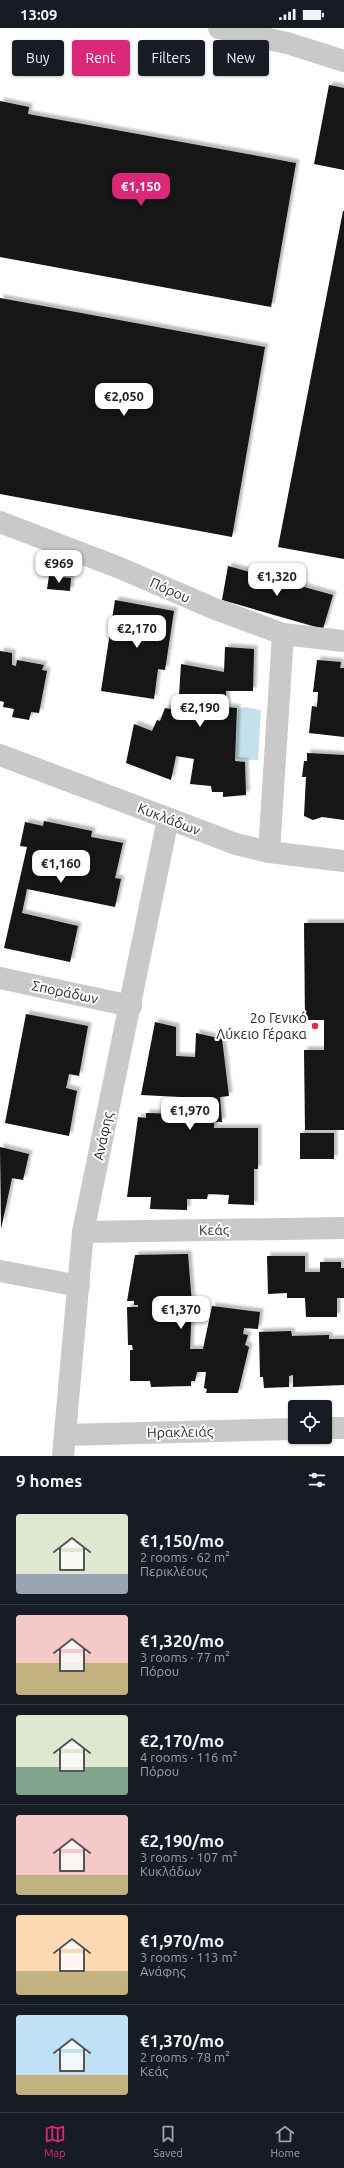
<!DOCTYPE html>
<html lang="en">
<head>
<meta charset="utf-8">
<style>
  :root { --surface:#171b24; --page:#242831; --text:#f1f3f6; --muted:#9ea1a6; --line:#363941; --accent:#db2777 }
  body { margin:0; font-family:Ubuntu,sans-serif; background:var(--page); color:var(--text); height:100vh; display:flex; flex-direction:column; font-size:15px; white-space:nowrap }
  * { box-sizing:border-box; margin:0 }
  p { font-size:13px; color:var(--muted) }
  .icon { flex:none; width:22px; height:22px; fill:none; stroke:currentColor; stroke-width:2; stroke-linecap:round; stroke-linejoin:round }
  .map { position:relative; height:1428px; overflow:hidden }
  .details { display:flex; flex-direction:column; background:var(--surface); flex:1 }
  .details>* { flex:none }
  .banner { position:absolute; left:12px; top:12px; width:320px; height:36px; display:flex; gap:8px }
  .tools { position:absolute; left:288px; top:1372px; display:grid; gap:8px }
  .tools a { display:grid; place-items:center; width:44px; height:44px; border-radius:4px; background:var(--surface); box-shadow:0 1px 3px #0004; font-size:20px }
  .price { position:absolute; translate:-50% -34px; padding:0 9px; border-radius:8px; background:#fff; color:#222; font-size:13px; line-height:26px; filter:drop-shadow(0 1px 2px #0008) }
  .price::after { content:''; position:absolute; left:50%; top:24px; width:12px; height:9px; margin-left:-6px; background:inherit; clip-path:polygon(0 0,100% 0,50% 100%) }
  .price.current { background:var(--accent); color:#fff }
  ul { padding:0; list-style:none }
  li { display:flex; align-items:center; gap:12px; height:100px; padding:0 16px }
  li+li { border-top:1px solid var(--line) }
  li span { display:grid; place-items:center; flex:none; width:112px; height:80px; border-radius:4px; color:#555 }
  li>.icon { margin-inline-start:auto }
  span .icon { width:48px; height:48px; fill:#fffc; stroke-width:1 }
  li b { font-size:17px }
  h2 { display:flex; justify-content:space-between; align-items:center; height:48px; padding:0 16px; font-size:17px }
  .tag { padding:0 14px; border-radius:4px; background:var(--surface); box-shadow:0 1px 3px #0004; font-size:14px; line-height:36px }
  .tag.current { background:var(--accent); color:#fff }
  .status { display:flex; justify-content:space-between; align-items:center; height:28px; padding:0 20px; background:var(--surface); direction:ltr }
  .status svg { height:11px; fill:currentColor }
  .tab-bar { display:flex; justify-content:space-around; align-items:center; height:56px; border-top:1px solid var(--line); background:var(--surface); font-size:11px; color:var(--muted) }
  .tab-bar a { display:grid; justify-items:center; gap:2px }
  .tab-bar .current { color:var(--accent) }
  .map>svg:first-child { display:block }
  .water { fill:#c3e0ec }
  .building { fill:#131313; filter:url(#shadow) }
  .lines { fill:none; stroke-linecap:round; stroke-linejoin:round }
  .street { stroke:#c9c9c9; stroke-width:22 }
  .poi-dot { fill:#ee2443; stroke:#fff; stroke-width:1.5 }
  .labels { text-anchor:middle; stroke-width:4; stroke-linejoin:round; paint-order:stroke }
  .street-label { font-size:14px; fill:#2c2c2c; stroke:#fff }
  .poi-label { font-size:14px; fill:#2c2c2c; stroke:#fff; text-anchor:end }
</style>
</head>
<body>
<div class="status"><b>13:09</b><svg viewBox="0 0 49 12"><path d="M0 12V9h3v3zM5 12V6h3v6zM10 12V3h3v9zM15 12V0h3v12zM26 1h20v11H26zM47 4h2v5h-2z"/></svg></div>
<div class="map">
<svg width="344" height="1428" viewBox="0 0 344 1428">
  <defs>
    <filter id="shadow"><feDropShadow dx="3.5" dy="-3.5" stdDeviation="1" flood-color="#0004"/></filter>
  </defs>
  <rect width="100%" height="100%" fill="#fff"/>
  <path class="water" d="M245,679L261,682L258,732L236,731L238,681Z"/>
  <path class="building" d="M329,57L344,60V142L314,136Z
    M0,73L29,79L28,86L296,135L271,279L0,229Z
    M343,183H344V531L278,519Z
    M0,270L265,319L232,509L0,466Z
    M228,538L333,567L323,601L222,572Z
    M49,548L71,550L70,563L47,561Z
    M115,572L174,583L165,642L158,641L154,671L101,663Z
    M225,619L254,621L253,663H226V679L237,680L235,733L245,734L246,767L223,769V764H212L211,758L190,756L194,731L176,728L171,752L126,735L134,696L152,703L157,692L160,693L165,680L186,684L189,667H179L181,636L224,644Z
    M0,623L12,625V637L16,638L17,632L44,637L42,642L47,643L39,685L31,684L29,692L12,689L14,681L3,679L4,674L0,673Z
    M317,632L341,634L340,640H344V709L309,705L312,678L317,679L318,664H313Z
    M307,725L344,727V792L322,789L313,792L304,788L306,749H302L304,733H307Z
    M44,793L92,803L91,809L123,815L115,850L121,851L115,879L27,861L22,885L78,898L70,934L4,920L27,819L20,818L25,794L43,798Z
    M304,895H344V1102H305L304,1022H324V992H305Z
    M26,986L88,998L79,1048L69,1046L66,1060L77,1063L69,1108L5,1095Z
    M155,994L176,999V1028L195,1029L196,1005L222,1011L229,1068L220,1069L222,1094H214V1100H258V1141H254V1177L228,1176L229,1167L208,1166L207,1171H187V1182L150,1181L151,1169H127L138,1089L146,1090V1085L181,1086V1069L141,1067Z
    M300,1105H334V1131H300Z
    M0,1119L29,1126L23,1152L12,1150L1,1201Z
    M188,1226L192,1276L190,1321H203L212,1278L260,1284L258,1301L244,1300L243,1306L248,1307L245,1317L249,1319L238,1365H206L207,1361L204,1360L206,1344H197L195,1353H191V1358L151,1359L150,1353H130V1322H133L132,1317H128L127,1279H138V1277H134V1273H127L135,1227Z
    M267,1228H305V1244H320V1234H341V1240H344V1270H337V1289H306L305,1270H287V1265L268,1266Z
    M291,1303L292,1308L329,1307V1311H344V1357L293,1359V1347L289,1348V1359L264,1360L263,1349H260L259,1304Z"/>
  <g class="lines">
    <path class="street" d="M219,0L287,15L344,33
      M0,494L120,540L215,581L283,606L344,613
      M0,727L236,816L269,824L344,833
      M269,824L283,606
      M0,950L131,978
      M83,1204L344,1200
      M0,1243L79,1258
      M325,1400H344
      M65,1407L295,1401
      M63,1428L83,1204L168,791"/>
  </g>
  <circle class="poi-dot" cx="315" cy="998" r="4"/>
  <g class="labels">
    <g class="street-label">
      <text transform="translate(170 562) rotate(24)" y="5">Πόρου</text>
      <text transform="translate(169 791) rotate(21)" y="5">Κυκλάδων</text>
      <text transform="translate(65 964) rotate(12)" y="5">Σποράδων</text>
      <text transform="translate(103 1108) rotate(-78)" y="5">Ανάφης</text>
      <text transform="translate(214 1202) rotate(-1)" y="5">Κεάς</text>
      <text transform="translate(180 1404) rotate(-1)" y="5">Ηρακλειάς</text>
    </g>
    <g class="poi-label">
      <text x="307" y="995">2ο Γενικό<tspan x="307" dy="16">Λύκειο Γέρακα</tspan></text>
    </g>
  </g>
</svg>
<div class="tools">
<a><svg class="icon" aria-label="locate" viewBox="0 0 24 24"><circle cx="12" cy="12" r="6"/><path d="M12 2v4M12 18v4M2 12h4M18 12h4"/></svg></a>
</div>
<b class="price current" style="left:141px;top:179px">€1,150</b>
<b class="price" style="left:124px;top:389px">€2,050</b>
<b class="price" style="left:59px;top:556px">€969</b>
<b class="price" style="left:277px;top:569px">€1,320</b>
<b class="price" style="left:137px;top:621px">€2,170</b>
<b class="price" style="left:200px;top:700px">€2,190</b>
<b class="price" style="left:61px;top:856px">€1,160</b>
<b class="price" style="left:190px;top:1103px">€1,970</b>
<b class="price" style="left:181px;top:1302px">€1,370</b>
<div class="banner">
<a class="tag">Buy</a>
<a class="tag current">Rent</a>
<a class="tag">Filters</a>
<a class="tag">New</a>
</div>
</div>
<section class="details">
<h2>9 homes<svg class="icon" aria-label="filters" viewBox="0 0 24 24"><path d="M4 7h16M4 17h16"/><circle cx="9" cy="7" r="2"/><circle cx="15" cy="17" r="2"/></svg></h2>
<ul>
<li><span style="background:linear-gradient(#dfe7d0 75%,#9aa5b1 0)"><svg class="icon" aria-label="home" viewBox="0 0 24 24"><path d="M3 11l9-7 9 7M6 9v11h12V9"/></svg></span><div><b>€1,150/mo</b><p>2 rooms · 62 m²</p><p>Περικλέους</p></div></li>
<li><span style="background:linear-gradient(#f6c9c9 60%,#c2b280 0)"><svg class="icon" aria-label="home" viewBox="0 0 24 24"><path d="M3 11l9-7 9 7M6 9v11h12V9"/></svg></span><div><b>€1,320/mo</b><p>3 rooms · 77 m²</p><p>Πόρου</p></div></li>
<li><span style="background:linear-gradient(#dfe7d0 65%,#7fa58c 0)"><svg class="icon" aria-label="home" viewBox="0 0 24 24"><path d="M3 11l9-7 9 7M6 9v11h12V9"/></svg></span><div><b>€2,170/mo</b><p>4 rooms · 116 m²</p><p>Πόρου</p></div></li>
<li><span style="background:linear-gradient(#f6c9c9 75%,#c2b280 0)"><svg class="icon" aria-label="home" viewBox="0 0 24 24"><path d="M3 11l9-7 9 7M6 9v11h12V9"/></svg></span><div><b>€2,190/mo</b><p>3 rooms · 107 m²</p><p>Κυκλάδων</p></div></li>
<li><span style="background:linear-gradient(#ffd9b3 70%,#c2b280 0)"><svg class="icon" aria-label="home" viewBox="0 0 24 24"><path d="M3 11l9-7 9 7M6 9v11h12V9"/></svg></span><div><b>€1,970/mo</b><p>3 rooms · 113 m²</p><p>Ανάφης</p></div></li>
<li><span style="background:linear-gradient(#bfe0f5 75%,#c2b280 0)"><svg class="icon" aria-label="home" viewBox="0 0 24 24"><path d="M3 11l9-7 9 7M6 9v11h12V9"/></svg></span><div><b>€1,370/mo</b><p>2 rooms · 78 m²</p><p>Κεάς</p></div></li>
</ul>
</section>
<nav class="tab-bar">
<a class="current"><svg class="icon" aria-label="map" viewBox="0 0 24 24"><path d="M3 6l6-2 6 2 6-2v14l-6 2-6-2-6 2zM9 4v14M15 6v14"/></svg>Map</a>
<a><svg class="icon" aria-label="saved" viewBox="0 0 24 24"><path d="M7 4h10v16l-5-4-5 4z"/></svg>Saved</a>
<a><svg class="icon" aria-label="home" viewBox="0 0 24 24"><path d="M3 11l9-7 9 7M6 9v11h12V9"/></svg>Home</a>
</nav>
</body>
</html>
